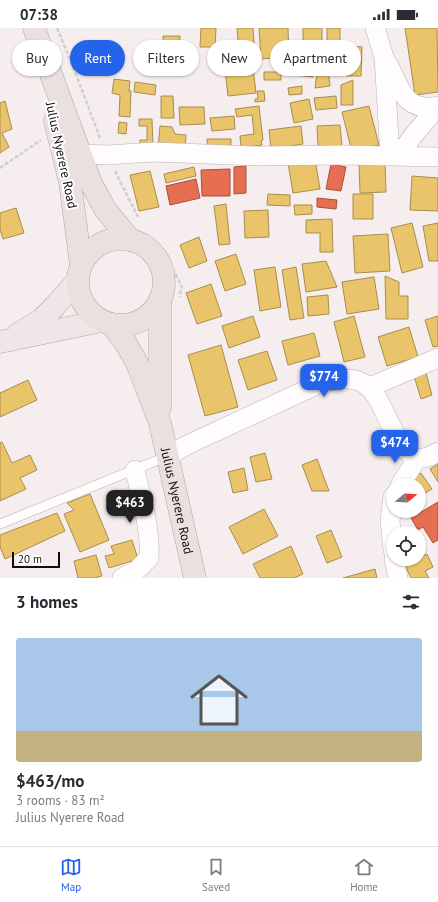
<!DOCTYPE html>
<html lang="en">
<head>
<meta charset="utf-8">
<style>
  :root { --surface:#fff; --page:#f7f7f7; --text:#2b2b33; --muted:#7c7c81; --line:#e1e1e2; --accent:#2563eb }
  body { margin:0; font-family:"PT Sans",sans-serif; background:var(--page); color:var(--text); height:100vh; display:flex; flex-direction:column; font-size:15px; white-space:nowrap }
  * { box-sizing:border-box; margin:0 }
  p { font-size:13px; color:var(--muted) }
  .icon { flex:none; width:22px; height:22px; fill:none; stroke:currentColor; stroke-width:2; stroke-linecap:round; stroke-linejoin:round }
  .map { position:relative; height:550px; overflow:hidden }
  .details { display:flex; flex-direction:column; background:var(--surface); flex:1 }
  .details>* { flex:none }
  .guide { position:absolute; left:12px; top:12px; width:414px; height:36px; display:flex; gap:8px }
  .needle { width:26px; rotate:72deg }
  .fabs { position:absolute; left:386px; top:450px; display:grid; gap:8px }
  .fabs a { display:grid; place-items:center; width:40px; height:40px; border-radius:50%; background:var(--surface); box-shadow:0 1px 3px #0004; font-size:20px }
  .scale { position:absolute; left:12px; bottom:10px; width:48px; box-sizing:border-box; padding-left:4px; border:2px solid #110c0d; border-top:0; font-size:11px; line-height:14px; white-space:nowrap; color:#110c0d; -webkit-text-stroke:3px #fff; paint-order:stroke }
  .price { position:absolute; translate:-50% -34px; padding:0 9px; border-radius:8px; background:var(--accent); color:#fff; font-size:13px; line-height:26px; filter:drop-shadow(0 1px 2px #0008) }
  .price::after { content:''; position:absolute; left:50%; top:24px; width:12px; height:9px; margin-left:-6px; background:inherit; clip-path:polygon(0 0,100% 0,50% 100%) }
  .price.current { background:#222; color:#fff }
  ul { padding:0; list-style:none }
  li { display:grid; align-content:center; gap:8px; height:212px; padding:0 16px }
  li span { display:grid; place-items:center; height:124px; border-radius:4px; color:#555 }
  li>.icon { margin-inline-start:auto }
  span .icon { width:72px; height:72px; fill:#fffc; stroke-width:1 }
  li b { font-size:17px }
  h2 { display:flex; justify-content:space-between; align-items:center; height:48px; padding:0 16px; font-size:17px }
  .tag { padding:0 14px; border-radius:18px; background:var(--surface); box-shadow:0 1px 3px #0004; font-size:14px; line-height:36px }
  .tag.current { background:var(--accent); color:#fff }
  .status { display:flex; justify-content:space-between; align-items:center; height:28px; padding:0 20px; background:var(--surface); direction:ltr }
  .status svg { height:11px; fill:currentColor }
  .tabs { display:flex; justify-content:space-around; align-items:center; height:56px; border-top:1px solid var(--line); background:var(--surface); font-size:11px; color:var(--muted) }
  .tabs a { display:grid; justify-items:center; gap:2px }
  .tabs .current { color:var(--accent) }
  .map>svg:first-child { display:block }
  .homes { fill:#e9c46a; stroke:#a88d4e }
  .shops { fill:#e76f51; stroke:#a7513d }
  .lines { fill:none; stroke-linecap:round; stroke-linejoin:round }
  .service-casing { stroke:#b8b2b2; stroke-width:10 }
  .minor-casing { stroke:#b8b2b2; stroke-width:20 }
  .primary-casing { stroke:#b3a3a4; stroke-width:23 }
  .trunk-casing { stroke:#b3a3a4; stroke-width:23 }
  .path { stroke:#d0cece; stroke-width:2.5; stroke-dasharray:4 2; stroke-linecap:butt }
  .service { stroke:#fefcfc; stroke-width:9 }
  .minor { stroke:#fefcfc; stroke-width:19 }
  .primary { stroke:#efe6e7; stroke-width:22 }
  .trunk { stroke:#eae0e0; stroke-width:22 }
  .labels { text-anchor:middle; stroke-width:4; stroke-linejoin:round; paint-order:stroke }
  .street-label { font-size:13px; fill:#110c0d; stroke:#fff }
</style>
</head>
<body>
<div class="status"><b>07:38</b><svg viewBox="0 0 49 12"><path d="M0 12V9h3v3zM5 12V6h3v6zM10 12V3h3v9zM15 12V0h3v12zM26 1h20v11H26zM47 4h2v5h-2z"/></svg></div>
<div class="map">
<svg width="438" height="550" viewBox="0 0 438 550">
  <rect width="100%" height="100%" fill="#f6eeee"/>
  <path class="homes" d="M201,0H216L215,19H200Z
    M237,0H253L255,28L239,25Z
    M259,0H288L289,29L261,31Z
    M303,0H322V15L303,16Z
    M327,0H340V17L327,16Z
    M405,0H437L438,64L415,67Z
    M163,8H180L179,32H163Z
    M348,18L362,19L361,48H346Z
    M115,24L120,38L102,44L97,30Z
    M223,25L252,31L256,65L228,68Z
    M285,31L314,34L313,49L284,46Z
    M318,38L328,40L330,58L315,60Z
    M264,44H281V52H264Z
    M114,51L130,53L129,63H131L130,89L119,88L120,67L112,65Z
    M353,52V77H341V57Z
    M135,54L156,57L155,67L134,64Z
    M302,58V66L289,67L288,60Z
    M257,63H264L265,73L255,74V71H258Z
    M161,68H173L174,90H161Z
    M336,68L337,80L316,82L314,70Z
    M309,71L313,91L294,95L290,75Z
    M5,73L12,101L2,105L9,119L0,125V75Z
    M259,78L263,112L261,113L262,117L241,120L240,108L254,106L252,87L237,89L235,81Z
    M369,78L379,117L352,124L342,84Z
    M179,79H204L205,96L180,97Z
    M234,88L235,101L212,103L210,90Z
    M139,91H152L153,119H140V112H147V98H139Z
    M119,94L127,95L126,106L118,105Z
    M340,97L342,118L318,119L317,98Z
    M160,98L172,99L175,106L186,107L185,122L158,120Z
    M301,98L303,116L271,121L269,102Z
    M207,111H231V125H208Z
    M315,131L320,161L293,165L288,135Z
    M385,133L386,164L360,165L359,134Z
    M194,139L196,148L166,155L164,146Z
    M150,143L159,179L139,183L130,147Z
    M412,148L438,150V183L410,182Z
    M268,166L290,167V178L267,177Z
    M353,166H373V191H353Z
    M226,176L230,216L219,217L214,178Z
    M294,177H312V186L295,187Z
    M16,180L24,205L3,211L0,202V185Z
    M268,182L269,209L245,210L244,183Z
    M332,191L333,224H320V205H306V192Z
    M412,195L423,239L402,245L391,200Z
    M438,195V233H429L423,198Z
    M388,206L390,243L355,245L353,208Z
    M199,209L207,233L189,240L180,217Z
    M236,226L246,256L225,263L215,233Z
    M326,233L337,259L306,264L302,236Z
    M275,239L281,279L260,283L254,242Z
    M296,239L304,290L290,292L282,242Z
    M385,248L399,254V268H408V291H386Z
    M374,249L379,281L347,286L342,254Z
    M211,256L222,288L197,296L186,265Z
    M328,267L329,286L308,288L307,269Z
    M253,288L260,309L229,320L222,298Z
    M354,288L365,329L344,334L334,294Z
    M438,288V318L433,319L425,292Z
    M409,299L418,329L387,338L378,309Z
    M314,305L320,328L288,337L282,313Z
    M221,317L238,379L205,388L188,327Z
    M267,323L277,352L248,362L238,332Z
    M426,345L432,367L421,371L414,348Z
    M28,352L37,372L0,389V365Z
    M2,414L12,435L30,427L37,442L20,450L26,461L0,473V415Z
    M265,425L272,451L256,454L250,429Z
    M317,431L329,463H312L302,437Z
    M438,436V454L430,441Z
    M244,440L248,462L233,465L228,444Z
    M421,445L432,461L419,469V457H406L405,455Z
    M90,466L109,512L80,524L64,486L74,482L67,475Z
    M264,481L278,508L243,526L229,499Z
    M57,485L65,503L5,531L0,519V507Z
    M331,502L342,529L327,535L316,508Z
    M132,512L138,531L109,540L105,528L114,526L111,518Z
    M291,518L303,546L294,550H260L253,536Z
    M427,526L433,539L425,543L429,550H411L405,537Z
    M96,527L102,548L94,550H78L74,533Z
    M375,541L377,550H343Z"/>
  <path class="shops" d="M331,136L346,139L341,163L326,161Z
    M246,138V165L234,166V139Z
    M230,141V168H202L201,142Z
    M196,151L200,170L170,177L166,158Z
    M317,170L337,172L336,181L317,179Z
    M438,474V512L433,515L423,499L418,502L411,490Z"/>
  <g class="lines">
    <g class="service-casing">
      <path id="service" d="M0,496L168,428"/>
    </g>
    <g class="minor-casing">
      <path id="minor" d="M375,0L384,29L390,128
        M388,36C400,60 405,85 438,78
        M80,126L107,127L154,124L259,128L343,127L438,129
        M399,128L412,109L438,78
        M370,359L438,330
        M168,428L187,417L321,355C333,352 349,348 361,354C367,357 372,362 376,368C385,381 402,430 418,430C426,431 432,427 438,424
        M400,457L417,431
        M393,468L390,493L393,522
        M394,531L398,550
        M122,550L137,542L149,530C151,501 141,470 135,442"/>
    </g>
    <g class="primary-casing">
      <path id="primary" d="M18,306L41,292L55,278L78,252
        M0,314L101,293"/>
    </g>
    <g class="trunk-casing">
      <g id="trunk">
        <path d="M34,0L91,155L105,181L130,212"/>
        <path d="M55,93L70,154L81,237"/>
        <circle cx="121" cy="254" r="43"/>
        <path id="s1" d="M111,296L125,314L137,335L160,395L195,550"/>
        <path d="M160,380V271"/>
      </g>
    </g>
    <path class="path" d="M57,0L74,41L100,110
      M0,140L41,112
      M115,143L138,189
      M148,207L168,231L182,259L179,269"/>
    <use href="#service" class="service"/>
    <use href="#minor" class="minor"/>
    <use href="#primary" class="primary"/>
    <use href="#trunk" class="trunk"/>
  </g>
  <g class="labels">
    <g class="street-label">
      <text transform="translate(62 127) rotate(78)" y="5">Julius Nyerere Road</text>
      <text dy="5" stroke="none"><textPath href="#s1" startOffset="191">Julius Nyerere Road</textPath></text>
    </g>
  </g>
</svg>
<div class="fabs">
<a><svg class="needle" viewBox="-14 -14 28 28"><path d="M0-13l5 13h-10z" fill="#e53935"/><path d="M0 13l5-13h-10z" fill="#7c7c81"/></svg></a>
<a><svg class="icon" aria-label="locate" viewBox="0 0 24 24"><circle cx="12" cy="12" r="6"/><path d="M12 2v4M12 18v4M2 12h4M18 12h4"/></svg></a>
</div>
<div class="scale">20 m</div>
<b class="price" style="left:324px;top:370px">$774</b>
<b class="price" style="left:395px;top:436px">$474</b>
<b class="price current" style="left:130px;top:496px">$463</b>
<div class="guide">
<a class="tag">Buy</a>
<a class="tag current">Rent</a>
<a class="tag">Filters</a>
<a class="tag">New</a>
<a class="tag">Apartment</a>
</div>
</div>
<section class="details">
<h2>3 homes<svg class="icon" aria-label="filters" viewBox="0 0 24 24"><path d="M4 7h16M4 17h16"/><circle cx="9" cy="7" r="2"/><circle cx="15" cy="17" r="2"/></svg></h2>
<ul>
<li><span style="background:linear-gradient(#a9c7e8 75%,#c2b280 0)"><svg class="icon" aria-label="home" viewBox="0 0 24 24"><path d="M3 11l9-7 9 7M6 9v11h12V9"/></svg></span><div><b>$463/mo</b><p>3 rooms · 83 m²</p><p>Julius Nyerere Road</p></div></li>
</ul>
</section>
<nav class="tabs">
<a class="current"><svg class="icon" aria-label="map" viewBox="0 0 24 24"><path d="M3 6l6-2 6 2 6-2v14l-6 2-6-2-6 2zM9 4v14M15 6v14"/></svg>Map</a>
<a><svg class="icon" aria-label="saved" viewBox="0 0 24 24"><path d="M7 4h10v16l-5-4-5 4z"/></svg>Saved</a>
<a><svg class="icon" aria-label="home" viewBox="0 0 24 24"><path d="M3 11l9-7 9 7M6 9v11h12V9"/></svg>Home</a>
</nav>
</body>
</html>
